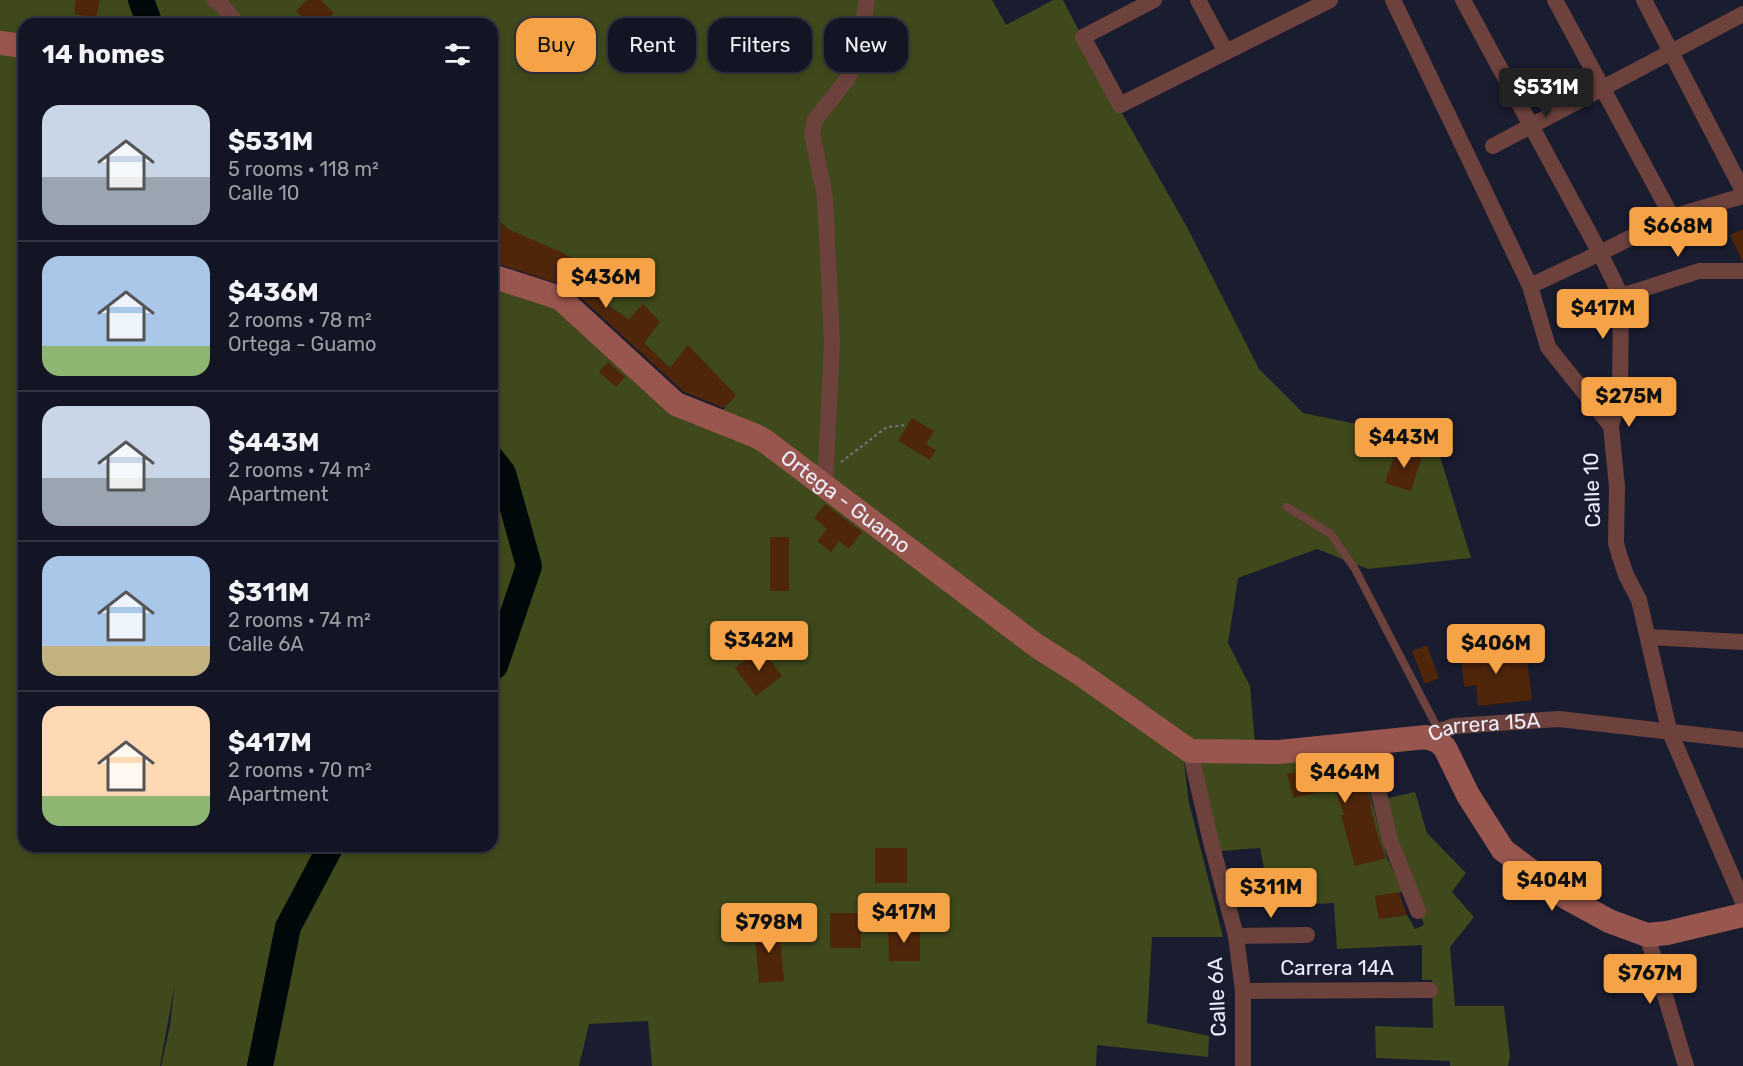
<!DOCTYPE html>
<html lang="en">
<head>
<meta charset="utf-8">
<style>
  :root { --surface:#141524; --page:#1d1e2c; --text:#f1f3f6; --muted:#9d9fa6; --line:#333441; --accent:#f5a346 }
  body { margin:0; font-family:Rubik,sans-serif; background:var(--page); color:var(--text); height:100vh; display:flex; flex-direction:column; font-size:22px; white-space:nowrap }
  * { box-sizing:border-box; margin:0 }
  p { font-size:20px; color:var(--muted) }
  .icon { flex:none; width:33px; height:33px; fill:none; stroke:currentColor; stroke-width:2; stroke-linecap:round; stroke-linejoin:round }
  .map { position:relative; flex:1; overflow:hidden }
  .sheet { position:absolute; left:18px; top:18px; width:480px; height:834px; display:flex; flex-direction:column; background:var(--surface); border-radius:18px; box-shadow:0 3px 9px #0003,0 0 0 2px var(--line) }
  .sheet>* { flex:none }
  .top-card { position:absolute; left:516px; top:18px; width:570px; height:54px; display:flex; gap:12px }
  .price { position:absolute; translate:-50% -51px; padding:0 14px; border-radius:6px; background:var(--accent); color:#111; font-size:20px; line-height:39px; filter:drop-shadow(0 2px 3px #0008) }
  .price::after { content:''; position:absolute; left:50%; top:36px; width:18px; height:14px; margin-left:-9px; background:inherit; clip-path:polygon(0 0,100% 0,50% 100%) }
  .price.active { background:#222; color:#fff }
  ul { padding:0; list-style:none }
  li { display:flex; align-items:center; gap:18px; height:150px; padding:0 24px }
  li+li { border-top:2px solid var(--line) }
  li span { display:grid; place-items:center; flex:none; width:168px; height:120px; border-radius:18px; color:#555 }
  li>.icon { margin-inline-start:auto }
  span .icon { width:72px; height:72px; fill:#fffc; stroke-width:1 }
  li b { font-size:26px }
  h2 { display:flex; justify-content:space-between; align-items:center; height:72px; padding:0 24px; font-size:26px }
  .tag { padding:0 21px; border-radius:18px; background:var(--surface); box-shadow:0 3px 9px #0003,0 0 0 2px var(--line); font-size:21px; line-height:54px }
  .tag.active { background:var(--accent); color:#111 }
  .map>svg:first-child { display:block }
  .green { fill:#3f491b }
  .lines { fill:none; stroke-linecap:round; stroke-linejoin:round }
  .river { stroke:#000809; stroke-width:26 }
  .building { fill:#50260b }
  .path { stroke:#747688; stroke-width:2; stroke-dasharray:3 3; stroke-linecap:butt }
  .lane { stroke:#6d423d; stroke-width:8 }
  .street { stroke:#6d423d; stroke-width:16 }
  .secondary { stroke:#99564e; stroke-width:24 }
  .labels { text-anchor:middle; stroke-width:6; stroke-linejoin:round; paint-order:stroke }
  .street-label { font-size:21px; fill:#eceefd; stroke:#1a1c30 }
</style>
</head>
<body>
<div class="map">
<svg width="1743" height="1066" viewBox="0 0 1743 1066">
  <rect width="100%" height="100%" fill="#1a1c30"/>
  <path class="green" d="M0,0H992L1006,25L1053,0H1063L1122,113L1187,227L1259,369L1303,413L1435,440L1471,558L1368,569L1317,549L1238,578L1228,643L1250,686L1255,745L1191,742L720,413L735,396L688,346L670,368L644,343L659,322L643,304L629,320L606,304L620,288L508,229L492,214V24H24V36L0,33Z
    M0,49L24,53V846H492V282L546,298L639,380L761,445L1183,754L1189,803L1223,937H1152L1147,1023L1209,1036L1208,1057L1097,1045L1096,1066H652L648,1021L589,1024L579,1066H161L170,1026L175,983L160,1066H0Z
    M1359,755L1387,858L1404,892L1375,896L1379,919L1407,915L1415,929L1424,925L1384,799L1415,792L1427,833L1466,873L1452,892L1474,917L1450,947L1455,1006H1504L1510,1056L1508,1066H1450V1061L1376,1058L1375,1026L1433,1028L1432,980H1422V945L1337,949L1334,903L1271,906L1260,848L1221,851L1197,756Z"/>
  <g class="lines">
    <path class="river" d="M141,0L148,19L147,24
      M492,459L503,473L529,566L495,666L492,668
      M260,1066L288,927L331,846"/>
  </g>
  <path class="building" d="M76,0H100L96,18L74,14Z
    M307,0H321L334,13L323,24H309L296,11Z
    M492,214L508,229L563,253L620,287L606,304L629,320L643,304L660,322L644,343L670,368L688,345L736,395L724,408L684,392L569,287L492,262Z
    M1743,229V261H1742L1730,235Z
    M608,362L625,377L616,387L599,372Z
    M912,418L934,431L926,444L936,450L930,460L898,441Z
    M1397,446L1423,454L1411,491L1385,483Z
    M825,504L862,532L849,549L839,541L831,552L817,541L827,529L814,518Z
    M770,537H789V591H770Z
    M1505,637L1508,662L1527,659L1532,700L1478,706L1476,685L1464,687L1461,656L1481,654L1480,639Z
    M1427,645L1439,678L1425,684L1412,651Z
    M761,648L782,676L756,696L735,668Z
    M1360,758L1371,805H1370L1378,837L1386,858L1355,866L1341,815H1344L1335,788L1294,798L1287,774L1331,764L1330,761H1331Z
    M875,848H907V883H875Z
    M1399,892L1407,915L1379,919L1375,896Z
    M830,913H861V948H830Z
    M779,924L784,981L759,983L754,926Z
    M888,926L920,927V961H889Z"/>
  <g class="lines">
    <path class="path" d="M841,462L887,427L907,425"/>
    <path class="lane" d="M1287,507L1331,534L1355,569L1439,731"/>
    <g class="street">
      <path d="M214,0L221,4L237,24"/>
      <path d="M1154,0L1083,37L1120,105L1330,0"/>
      <path d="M1198,0L1226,52"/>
      <path d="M1393,0L1530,286L1548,347L1611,426L1617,487L1616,543L1619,554L1626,575L1639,600L1669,730L1743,902"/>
      <path d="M1463,0L1600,253L1621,296L1620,392L1611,426"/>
      <path d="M1555,0L1672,217"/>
      <path d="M1644,0L1743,191"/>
      <path d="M1493,146L1743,14"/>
      <path d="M1530,286L1600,253L1672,217L1743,196"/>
      <path d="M1621,296L1699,271H1743"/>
      <path d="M825,488L832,342L825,197L812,133L815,120L848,78L857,57L867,0"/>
      <path d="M1648,637L1743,642"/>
      <path id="s1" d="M1426,737L1439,731L1455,726L1559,719L1743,740"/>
      <path d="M1367,743L1390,840L1418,911"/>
      <path d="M1190,751L1211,842L1236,936L1243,991V1066"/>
      <path d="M1647,935L1686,1066"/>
      <path d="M1236,936L1307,935"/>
      <path d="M1243,991L1430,990"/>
    </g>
    <g class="secondary">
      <path d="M0,43L24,46"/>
      <path id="s2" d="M492,276L560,298L676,404L756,436L765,441L1037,646L1078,672L1190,751L1279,752L1426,737L1438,741L1445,748L1468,795L1503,850L1567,898L1609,921L1647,935L1667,933L1743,915"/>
    </g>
  </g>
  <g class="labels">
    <g class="street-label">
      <text transform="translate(1592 490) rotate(-92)" y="7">Calle 10</text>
      <text dy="7" stroke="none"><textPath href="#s2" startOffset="426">Ortega - Guamo</textPath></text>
      <text dy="7" stroke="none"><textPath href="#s1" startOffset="60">Carrera 15A</textPath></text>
      <text x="1337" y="975">Carrera 14A</text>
      <text transform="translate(1217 997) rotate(-93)" y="7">Calle 6A</text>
    </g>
  </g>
</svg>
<b class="price active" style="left:1546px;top:119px">$531M</b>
<b class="price" style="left:1678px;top:258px">$668M</b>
<b class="price" style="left:606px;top:309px">$436M</b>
<b class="price" style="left:1603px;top:340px">$417M</b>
<b class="price" style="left:1629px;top:428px">$275M</b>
<b class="price" style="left:1404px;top:469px">$443M</b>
<b class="price" style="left:759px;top:672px">$342M</b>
<b class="price" style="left:1496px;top:675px">$406M</b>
<b class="price" style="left:1345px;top:804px">$464M</b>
<b class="price" style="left:1552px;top:912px">$404M</b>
<b class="price" style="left:1271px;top:919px">$311M</b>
<b class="price" style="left:904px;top:944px">$417M</b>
<b class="price" style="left:769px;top:954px">$798M</b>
<b class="price" style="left:1650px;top:1005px">$767M</b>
<div class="top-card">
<a class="tag active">Buy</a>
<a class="tag">Rent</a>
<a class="tag">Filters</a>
<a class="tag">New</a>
</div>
<section class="sheet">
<h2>14 homes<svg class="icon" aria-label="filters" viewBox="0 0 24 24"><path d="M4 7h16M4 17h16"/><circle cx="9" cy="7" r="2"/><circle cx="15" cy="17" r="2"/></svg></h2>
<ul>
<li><span style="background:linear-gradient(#c9d6e8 60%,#9aa5b1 0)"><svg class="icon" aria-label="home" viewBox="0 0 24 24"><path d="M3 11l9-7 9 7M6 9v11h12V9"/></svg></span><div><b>$531M</b><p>5 rooms · 118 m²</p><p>Calle 10</p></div></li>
<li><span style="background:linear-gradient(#a9c7e8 75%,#8fb573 0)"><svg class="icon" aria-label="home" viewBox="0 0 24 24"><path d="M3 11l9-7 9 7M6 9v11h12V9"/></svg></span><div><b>$436M</b><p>2 rooms · 78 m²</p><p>Ortega - Guamo</p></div></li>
<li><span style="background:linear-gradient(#c9d6e8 60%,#9aa5b1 0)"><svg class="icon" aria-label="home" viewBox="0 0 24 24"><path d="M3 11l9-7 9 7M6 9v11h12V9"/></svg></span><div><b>$443M</b><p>2 rooms · 74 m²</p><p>Apartment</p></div></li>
<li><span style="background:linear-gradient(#a9c7e8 75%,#c2b280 0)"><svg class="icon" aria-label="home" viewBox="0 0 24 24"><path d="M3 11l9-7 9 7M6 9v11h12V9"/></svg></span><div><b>$311M</b><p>2 rooms · 74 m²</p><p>Calle 6A</p></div></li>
<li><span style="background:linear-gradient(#ffd9b3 75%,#8fb573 0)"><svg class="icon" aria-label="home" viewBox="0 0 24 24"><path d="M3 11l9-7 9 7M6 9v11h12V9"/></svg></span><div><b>$417M</b><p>2 rooms · 70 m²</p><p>Apartment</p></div></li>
</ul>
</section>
</div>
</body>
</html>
